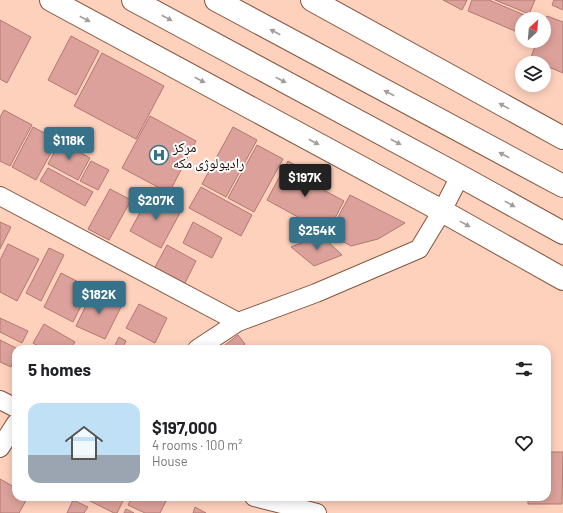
<!DOCTYPE html>
<html lang="en">
<head>
<meta charset="utf-8">
<style>
  :root { --surface:#fff; --page:#f2f2f2; --text:#202124; --muted:#757577; --accent:#367289 }
  body { margin:0; font-family:Barlow,"Noto Naskh Arabic",sans-serif; background:var(--page); color:var(--text); height:100vh; display:flex; flex-direction:column; font-size:15px; white-space:nowrap }
  * { box-sizing:border-box; margin:0 }
  p { font-size:13px; color:var(--muted) }
  .icon { flex:none; width:22px; height:22px; fill:none; stroke:currentColor; stroke-width:2; stroke-linecap:round; stroke-linejoin:round }
  .map { position:relative; flex:1; overflow:hidden }
  .sheet { position:absolute; left:12px; top:345px; width:539px; height:156px; display:flex; flex-direction:column; background:var(--surface); border-radius:12px; box-shadow:0 2px 10px #0003 }
  .sheet>* { flex:none }
  .needle { width:26px; rotate:26deg }
  .controls { position:absolute; left:515px; top:12px; display:grid; gap:8px }
  .controls a { display:grid; place-items:center; width:36px; height:36px; border-radius:50%; background:var(--surface); box-shadow:0 2px 10px #0003; font-size:20px }
  .price { position:absolute; translate:-50% -34px; padding:0 9px; border-radius:4px; background:var(--accent); color:#fff; font-size:13px; line-height:26px; filter:drop-shadow(0 1px 2px #0008) }
  .price::after { content:''; position:absolute; left:50%; top:24px; width:12px; height:9px; margin-left:-6px; background:inherit; clip-path:polygon(0 0,100% 0,50% 100%) }
  .price.on { background:#222; color:#fff }
  ul { padding:0; list-style:none }
  li { display:flex; align-items:center; gap:12px; height:100px; padding:0 16px }
  li span { display:grid; place-items:center; flex:none; width:112px; height:80px; border-radius:12px; color:#555 }
  li>.icon { margin-inline-start:auto }
  span .icon { width:48px; height:48px; fill:#fffc; stroke-width:1 }
  li b { font-size:17px }
  h2 { display:flex; justify-content:space-between; align-items:center; height:48px; padding:0 16px; font-size:17px }
  .map>svg:first-child { display:block }
  .building { fill:#dca19a; stroke:#b17872 }
  .lines { fill:none; stroke-linecap:round; stroke-linejoin:round }
  .minor-casing { stroke:#83543e; stroke-width:20 }
  .tertiary-casing { stroke:#83543e; stroke-width:24 }
  .primary-casing { stroke:#83543e; stroke-width:24 }
  .minor { stroke:#fff; stroke-width:18 }
  .tertiary { stroke:#fff; stroke-width:22 }
  .primary { stroke:#fff; stroke-width:22 }
  .oneway { fill:#a49d9a }
  .labels { text-anchor:middle; stroke-width:4; stroke-linejoin:round; paint-order:stroke }
  .poi-label { font-size:14px; fill:#1b0903; stroke:#fdfdfd; text-anchor:start }
</style>
</head>
<body>
<div class="map">
<svg width="563" height="513" viewBox="0 0 563 513">
  <rect width="100%" height="100%" fill="#fed1bd"/>
  <path class="building" d="M443,0H467L462,10Z
    M472,0H489L529,17L528,19H522V34L468,11Z
    M495,0H535L529,14Z
    M554,0H563V10L552,5Z
    M547,16L563,22V73L544,65V63H538L530,60L537,41H544V23Z
    M0,20L31,37L7,83L0,79Z
    M71,36L99,51L76,95L48,80Z
    M102,53L164,86L136,139L74,106Z
    M4,110L32,125L10,166L0,161V117Z
    M150,116L196,141L169,193L122,168Z
    M33,127L58,140L36,180L12,167Z
    M233,127L257,140L226,197L202,184Z
    M60,141L90,158L78,180L48,164Z
    M257,145L283,159L254,212L228,198Z
    M91,161L109,170L98,190L80,181Z
    M288,161L309,173L305,180L344,201L327,233L267,200Z
    M48,168L93,192L85,206L40,181Z
    M201,187L252,215L241,236L189,208Z
    M110,189L131,200L109,240L88,229Z
    M150,194L181,211L161,248L130,231Z
    M350,195L405,223L378,239L351,246L329,234Z
    M0,222L11,227L0,249Z
    M193,222L222,238L212,258L183,243Z
    M321,235L342,255L314,266L291,247Z
    M8,244L39,259L17,301L0,292V260Z
    M167,245L196,261L184,285L154,269Z
    M49,248L64,255L41,301L26,293Z
    M61,273L90,288L73,322L44,307Z
    M93,291L122,305L105,339L76,326Z
    M139,304L167,318L155,343L126,328Z
    M0,318L28,331L22,343L0,332Z
    M44,324L75,342L70,349H43L33,343Z
    M238,335L245,344L238,349H220Z
    M119,337L126,341L122,349H113Z
    M0,340L18,349H16V355L11,367L0,362Z
    M547,452H563L562,504H528V497H547Z
    M0,479L16,488V497H28L19,513H0Z
    M82,497H125L117,513H114Z
    M132,497H168L160,513H145L128,505Z
    M73,500L88,507L84,513H67Z
    M195,507L206,513H193Z
    M126,509L134,513H124Z"/>
  <g class="lines">
    <g class="minor-casing">
      <path id="minor" d="M0,196L238,322
        M197,349L238,322L316,293L419,249L442,211L460,176
        M0,400L16,408
        M0,448L16,423
        M254,497L317,513"/>
    </g>
    <g class="tertiary-casing">
      <path id="tertiary" d="M51,0L442,211L563,279
        M312,0L563,138"/>
    </g>
    <g class="primary-casing">
      <path id="primary" d="M133,0L460,176L563,233
        M216,0L563,186"/>
    </g>
    <use href="#minor" class="minor"/>
    <use href="#tertiary" class="tertiary"/>
    <use href="#primary" class="primary"/>
  </g>
  <defs><path id="oneway-solid" d="M-6-.8H1V-3.2L6.5 0L1 3.2V.8H-6Z"/></defs>
  <g class="oneway">
    <use href="#oneway-solid" transform="translate(167 18) rotate(28)"/>
    <use href="#oneway-solid" transform="translate(85 19) rotate(28)"/>
    <use href="#oneway-solid" transform="translate(275 32) rotate(-152)"/>
    <use href="#oneway-solid" transform="translate(200 80) rotate(28)"/>
    <use href="#oneway-solid" transform="translate(281 80) rotate(28)"/>
    <use href="#oneway-solid" transform="translate(389 93) rotate(-152)"/>
    <use href="#oneway-solid" transform="translate(504 106) rotate(-151)"/>
    <use href="#oneway-solid" transform="translate(314 142) rotate(28)"/>
    <use href="#oneway-solid" transform="translate(396 142) rotate(28)"/>
    <use href="#oneway-solid" transform="translate(504 155) rotate(-152)"/>
    <use href="#oneway-solid" transform="translate(510 204) rotate(29)"/>
    <use href="#oneway-solid" transform="translate(465 224) rotate(29)"/>
  </g>
  <defs>
    <g id="hospital-ring" transform="scale(1)"><circle r="9.5" fill="#fdfdfd" stroke="#367289" stroke-width="1.5"/><path d="M-5-5h3v3.5h4V-5h3V5h-3V1.5h-4V5h-3Z" fill="#367289"/></g>
  </defs>
  <g fill-rule="evenodd">
    <use href="#hospital-ring" x="159" y="155"/>
  </g>
  <g class="labels">
    <g class="poi-label">
      <text x="173" y="152">مرکز<tspan x="173" dy="16">رادیولوژی مکه</tspan></text>
    </g>
  </g>
</svg>
<div class="controls">
<a><svg class="needle" viewBox="-14 -14 28 28"><path d="M0-13l5 13h-10z" fill="#e53935"/><path d="M0 13l5-13h-10z" fill="#757577"/></svg></a>
<a><svg class="icon" aria-label="layers" viewBox="0 0 24 24"><path d="M12 4l9 5-9 5-9-5zM3 14l9 5 9-5"/></svg></a>
</div>
<b class="price" style="left:69px;top:161px">$118K</b>
<b class="price on" style="left:305px;top:198px">$197K</b>
<b class="price" style="left:156px;top:221px">$207K</b>
<b class="price" style="left:317px;top:251px">$254K</b>
<b class="price" style="left:99px;top:315px">$182K</b>
<section class="sheet">
<h2>5 homes<svg class="icon" aria-label="filters" viewBox="0 0 24 24"><path d="M4 7h16M4 17h16"/><circle cx="9" cy="7" r="2"/><circle cx="15" cy="17" r="2"/></svg></h2>
<ul>
<li><span style="background:linear-gradient(#bfe0f5 65%,#9aa5b1 0)"><svg class="icon" aria-label="home" viewBox="0 0 24 24"><path d="M3 11l9-7 9 7M6 9v11h12V9"/></svg></span><div><b>$197,000</b><p>4 rooms · 100 m²</p><p>House</p></div><svg class="icon" aria-label="heart" viewBox="0 0 24 24"><path d="M12 20l-8-8c-3-5 5-10 8-4 3-6 11-1 8 4z"/></svg></li>
</ul>
</section>
</div>
</body>
</html>
